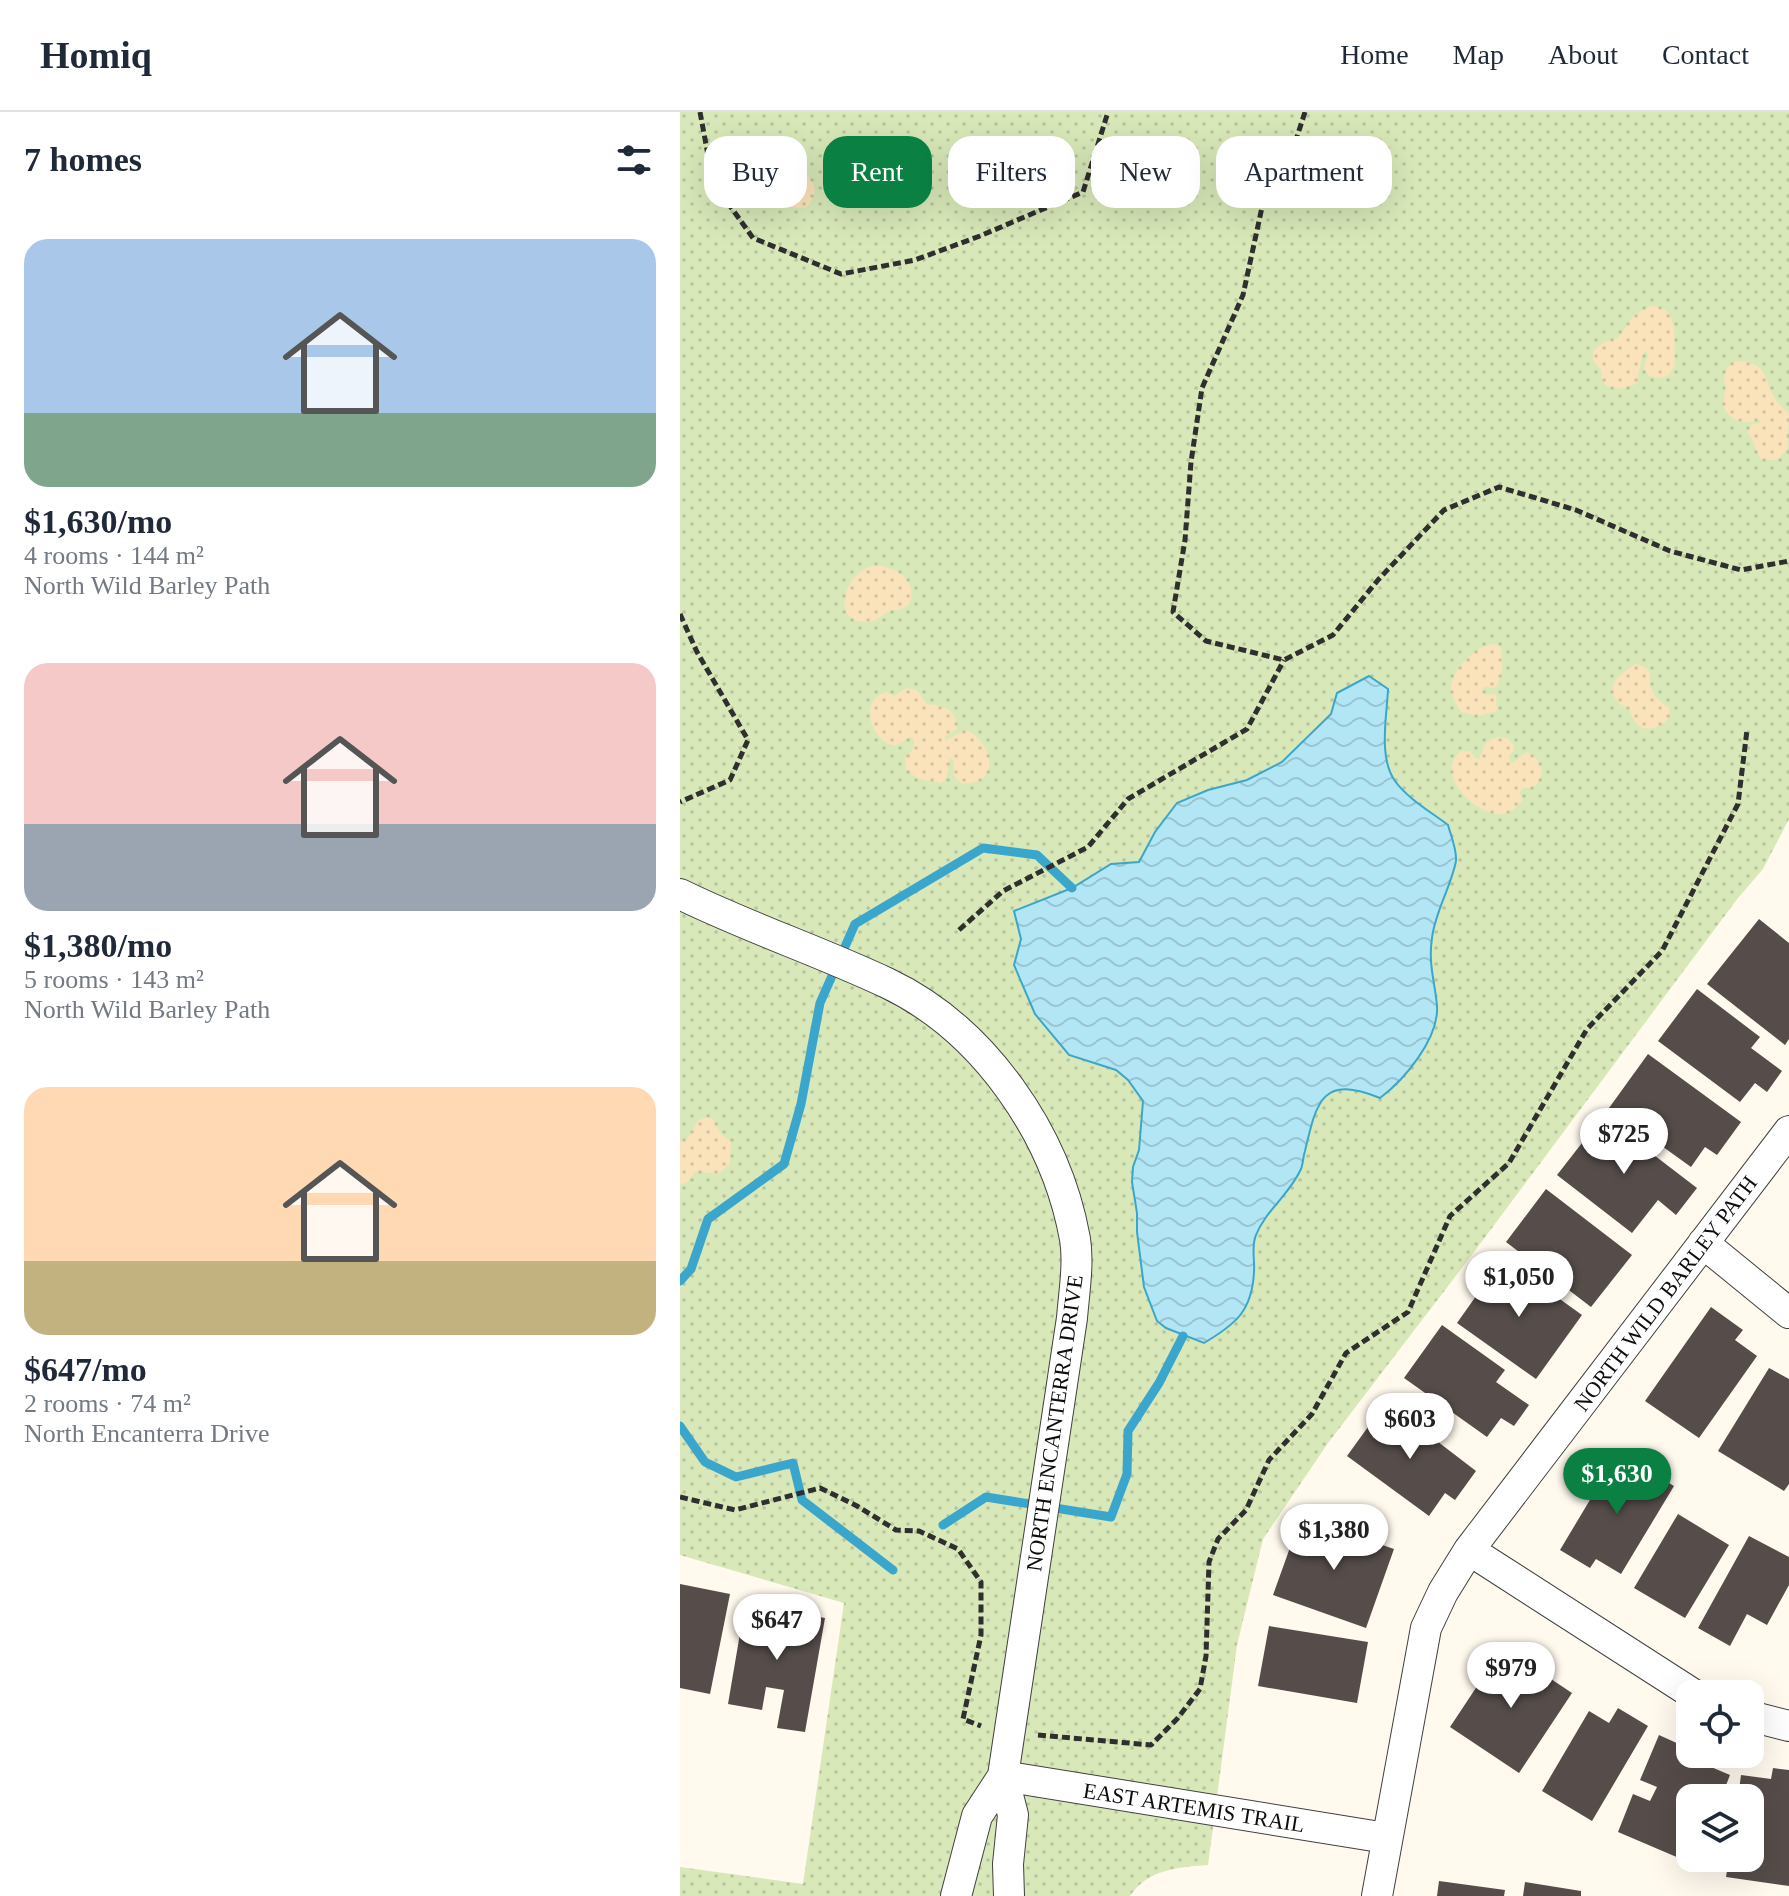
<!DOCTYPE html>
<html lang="en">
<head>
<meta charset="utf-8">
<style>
  :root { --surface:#fff; --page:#f2f2f3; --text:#1f2937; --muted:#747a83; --line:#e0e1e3; --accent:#0b8043 }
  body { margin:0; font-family:"Times New Roman",serif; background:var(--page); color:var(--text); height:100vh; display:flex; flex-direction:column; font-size:30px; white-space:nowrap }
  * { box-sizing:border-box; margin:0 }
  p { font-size:26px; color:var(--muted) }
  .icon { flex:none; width:44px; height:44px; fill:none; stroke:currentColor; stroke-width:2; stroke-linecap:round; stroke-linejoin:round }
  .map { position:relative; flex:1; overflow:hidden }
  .side { display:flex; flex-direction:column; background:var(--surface); width:680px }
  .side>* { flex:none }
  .guide { position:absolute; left:24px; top:24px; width:760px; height:72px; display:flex; gap:16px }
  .tools { position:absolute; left:996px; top:1568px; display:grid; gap:16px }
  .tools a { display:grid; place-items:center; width:88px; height:88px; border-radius:16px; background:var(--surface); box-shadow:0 8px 32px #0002; font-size:40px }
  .price { position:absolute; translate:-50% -68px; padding:0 18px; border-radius:28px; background:#fff; color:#222; font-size:26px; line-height:52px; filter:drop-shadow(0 2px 4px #0008) }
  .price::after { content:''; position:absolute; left:50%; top:48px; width:24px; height:18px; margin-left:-12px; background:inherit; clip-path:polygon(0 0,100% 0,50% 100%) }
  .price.on { background:var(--accent); color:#fff }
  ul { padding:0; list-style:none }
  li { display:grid; align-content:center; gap:16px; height:424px; padding:0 24px }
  li span { display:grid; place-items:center; height:248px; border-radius:24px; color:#555 }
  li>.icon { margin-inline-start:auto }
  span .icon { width:144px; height:144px; fill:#fffc; stroke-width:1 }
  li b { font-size:34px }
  h2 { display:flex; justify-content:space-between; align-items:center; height:96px; padding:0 24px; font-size:34px }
  .chip { padding:0 28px; border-radius:24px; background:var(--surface); box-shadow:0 8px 32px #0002; font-size:28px; line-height:72px }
  .chip.on { background:var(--accent); color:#fff }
  header { display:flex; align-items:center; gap:48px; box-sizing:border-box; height:112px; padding:0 40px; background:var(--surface); border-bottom:2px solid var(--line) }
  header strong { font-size:38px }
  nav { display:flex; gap:44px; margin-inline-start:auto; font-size:28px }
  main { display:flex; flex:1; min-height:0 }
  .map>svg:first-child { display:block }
  .green { fill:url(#green-dots) }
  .sand { fill:url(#sand-dots) }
  .water { fill:url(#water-waves); stroke:#3ba6cb; stroke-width:2 }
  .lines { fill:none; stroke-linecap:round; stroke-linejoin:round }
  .stream { stroke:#3ba6cb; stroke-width:9 }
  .building { fill:#564d4a }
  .street-casing { stroke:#404040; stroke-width:32 }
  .path { stroke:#2f2f2f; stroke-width:5; stroke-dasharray:8 4; stroke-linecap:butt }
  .street { stroke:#fff; stroke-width:30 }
  .labels { text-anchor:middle; stroke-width:8; stroke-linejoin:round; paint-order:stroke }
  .street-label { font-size:22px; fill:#0d0d0d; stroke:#fff }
</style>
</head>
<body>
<header>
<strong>Homiq</strong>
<nav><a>Home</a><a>Map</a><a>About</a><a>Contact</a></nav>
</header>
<main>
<section class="side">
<h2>7 homes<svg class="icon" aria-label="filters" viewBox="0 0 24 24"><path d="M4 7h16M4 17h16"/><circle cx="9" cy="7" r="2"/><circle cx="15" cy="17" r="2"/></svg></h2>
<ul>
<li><span style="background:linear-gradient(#a9c7e8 70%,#7fa58c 0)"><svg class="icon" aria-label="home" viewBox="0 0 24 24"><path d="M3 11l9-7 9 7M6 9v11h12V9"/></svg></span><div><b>$1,630/mo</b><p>4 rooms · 144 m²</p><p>North Wild Barley Path</p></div></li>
<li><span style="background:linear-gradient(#f6c9c9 65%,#9aa5b1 0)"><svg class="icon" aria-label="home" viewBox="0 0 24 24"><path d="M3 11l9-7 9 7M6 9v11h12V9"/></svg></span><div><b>$1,380/mo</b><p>5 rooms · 143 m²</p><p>North Wild Barley Path</p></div></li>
<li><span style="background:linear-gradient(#ffd9b3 70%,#c2b280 0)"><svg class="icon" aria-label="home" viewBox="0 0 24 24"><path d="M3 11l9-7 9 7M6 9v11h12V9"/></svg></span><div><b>$647/mo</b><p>2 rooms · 74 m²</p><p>North Encanterra Drive</p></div></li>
</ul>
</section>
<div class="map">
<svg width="1109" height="1784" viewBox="0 0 1109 1784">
  <defs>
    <pattern id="green-dots" width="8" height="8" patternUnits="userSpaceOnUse" patternTransform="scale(2)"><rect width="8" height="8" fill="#d8e8b8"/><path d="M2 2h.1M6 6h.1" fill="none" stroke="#b8c69d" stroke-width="1.8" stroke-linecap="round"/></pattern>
    <pattern id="sand-dots" width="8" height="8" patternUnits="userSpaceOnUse" patternTransform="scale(2)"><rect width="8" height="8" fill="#fae3bb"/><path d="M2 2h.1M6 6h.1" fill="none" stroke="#d5c2a0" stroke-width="1.8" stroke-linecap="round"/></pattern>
    <pattern id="water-waves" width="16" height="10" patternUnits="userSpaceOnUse" patternTransform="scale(2)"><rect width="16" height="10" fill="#b3e6f5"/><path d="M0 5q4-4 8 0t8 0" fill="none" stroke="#99c4d1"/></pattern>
  </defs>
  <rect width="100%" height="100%" fill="#fff9ee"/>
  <path class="green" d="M0,0H1109V707L1083,757L1058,786L791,1144L648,1331L583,1427L557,1533L528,1753C499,1755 468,1757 450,1784H0V1755L123,1772L164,1491L0,1443Z"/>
  <path class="sand" d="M95,49C117,51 148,70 128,94C98,105 60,59 95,49Z
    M971,194C1002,194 993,232 995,253L989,263L981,266L969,264L964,257L968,242L965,239L962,244L957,271C945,277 931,280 922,269L921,258L913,248V239L924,230L938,226L954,203Z
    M1058,249C1091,251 1083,269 1096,288C1099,293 1105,298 1109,302L1107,338L1097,348H1082C1075,340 1075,329 1068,321L1070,313L1080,311L1081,308C1074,309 1064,312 1056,308C1037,297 1046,288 1045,273C1044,260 1044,254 1058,249Z
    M197,453C210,455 229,463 231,477C233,491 227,497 215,498C203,499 199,510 187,510C149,511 164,457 197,453Z
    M813,532L820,534C824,545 823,567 815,576L804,575L803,579L806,583L816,582L817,599L799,604L781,600C777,593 771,585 771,576C771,558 796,534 813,532Z
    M956,552C976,558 968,562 971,576C973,585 983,591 989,596L990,604C984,613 968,622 958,613C953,609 952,602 948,597C947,595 940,592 938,590C922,575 943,559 956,552Z
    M225,577C241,575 239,584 247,592C263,594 277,596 277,617L265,624L266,628L286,618C314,630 322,675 281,671L274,664V649L270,646L266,667L261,671L238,667L226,657L225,646L233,637L234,628L230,625C226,627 218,634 213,633C193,631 176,587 207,580L214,584Z
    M818,625L827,626L834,633V639L829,643L830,649L833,651L846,640C863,646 867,664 853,676H843L840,680L842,689C838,693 833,699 827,701C802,710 751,663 781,639H790L796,647H799C806,634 800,631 818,625Z
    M28,1004L34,1008L41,1022L51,1030L50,1052L38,1062L16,1059L7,1070L0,1073V1030L8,1026L18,1009Z"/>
  <path class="water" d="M689,564L708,577C707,604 698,645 715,669C728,687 751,700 768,713C771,724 777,738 776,749C771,775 755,800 752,826C748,852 755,870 757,894C759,927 724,968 700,986C643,963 637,987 625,1039C623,1045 623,1052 621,1057C610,1082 586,1098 576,1123C571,1134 575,1148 574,1160C572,1199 556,1212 524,1231L486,1216L477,1209L464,1175L457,1120V1101L452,1070L453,1055L459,1038L463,989L448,968L436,958L389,943L355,902L334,853L341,827L334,799L392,776L431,752L459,750L475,720L497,691L528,678L567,668L602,650L651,602L657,581Z"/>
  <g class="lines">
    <path class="stream" d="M0,1169L11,1157L28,1107L104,1052L121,992L140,891L175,812L303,736L357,743L392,776
      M0,1314L25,1350L56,1365L113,1351L122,1388L213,1458
      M263,1413L306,1385L431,1405L447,1362L448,1319L479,1271L503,1224"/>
  </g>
  <path class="building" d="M1079,807L1109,831V927L1105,933L1027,872Z
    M1017,877L1080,925L1071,936L1102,959L1087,980L1075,971L1060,990L978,929Z
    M968,942L1061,1010L1037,1043L1025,1035L1011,1055L929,996Z
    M923,1004L1017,1076L996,1103L978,1088L952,1121L877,1063Z
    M866,1077L952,1143L911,1195L826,1130Z
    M823,1146L902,1203L856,1267L777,1211Z
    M1031,1195L1063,1218L1055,1228L1077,1244L1019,1326L965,1289Z
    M762,1213L825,1258L816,1270L849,1293L834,1314L821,1306L807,1325L724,1266Z
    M1089,1256L1109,1267V1372L1104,1379L1038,1339Z
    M706,1290L796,1359L775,1388L765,1381L749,1404L667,1344Z
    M938,1341L994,1374L941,1462L916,1447L910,1456L880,1438Z
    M998,1402L1049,1433L1005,1506L954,1476Z
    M621,1405L714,1437L686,1516L593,1483Z
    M1069,1424L1109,1445V1473L1087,1513L1067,1502L1050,1534L1018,1516Z
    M0,1472L50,1482L30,1582L0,1576Z
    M65,1492L145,1506L125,1620L97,1616L104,1578L86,1575L82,1598L48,1592Z
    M589,1514L688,1530L677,1591L578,1574Z
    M823,1535L892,1581L839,1661L770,1615Z
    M938,1596L968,1614L912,1709L862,1679L909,1599L929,1611Z
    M979,1623L1001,1633L998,1641L1050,1663L1041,1686H1010V1746H1016L1013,1752L938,1720L953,1682L970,1689L977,1675L960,1668Z
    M1093,1656L1109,1658V1774L1046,1765L1049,1746H1070V1686H1058L1061,1663L1091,1667Z
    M759,1769L825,1778L824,1784H757Z
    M845,1770L901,1779V1784H843Z"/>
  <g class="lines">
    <g class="street-casing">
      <path id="street" d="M0,782C67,815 139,839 207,871C304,917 376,1022 395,1127C399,1151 394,1181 392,1206L323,1664L333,1703L328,1752L329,1784
        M1023,1131L1109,1201
        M789,1438L1013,1582
        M1070,1604L1109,1614
        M323,1664L706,1726
        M276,1784L297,1704L323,1664
        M697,1784L746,1516L763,1480L789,1438L1109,1019"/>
    </g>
    <path class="path" d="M20,0L33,70L73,126L161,162L235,148L300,124L403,80L428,0
      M625,0L614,34L584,86L563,183L522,276L511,350L505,428L493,500L526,529L604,548L653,523L698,468L764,398L819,375L896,398L990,439L1061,458L1109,449
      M0,502L17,540L68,628L50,668L0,690
      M279,818L323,779L408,735L448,687L567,617L604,548
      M0,1385L55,1398L140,1376L177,1394L216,1418L239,1419L278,1437L301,1470V1523L283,1607L301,1614
      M358,1623L471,1633L497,1607L520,1577L526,1544L529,1450L538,1427L566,1398L589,1348L632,1302L666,1241L728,1200L770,1104L829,1051L907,917L982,839L1058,692L1067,618"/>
    <use href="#street" class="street"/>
  </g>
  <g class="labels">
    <g class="street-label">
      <text transform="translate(985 1181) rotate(-53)" y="8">NORTH WILD BARLEY PATH</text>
      <text transform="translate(374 1311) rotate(-82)" y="8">NORTH ENCANTERRA DRIVE</text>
      <text transform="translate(514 1695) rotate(9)" y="8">EAST ARTEMIS TRAIL</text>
    </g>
  </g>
</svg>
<div class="tools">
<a><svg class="icon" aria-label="locate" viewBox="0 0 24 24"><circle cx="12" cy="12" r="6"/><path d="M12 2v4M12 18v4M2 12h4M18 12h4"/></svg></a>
<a><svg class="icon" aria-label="layers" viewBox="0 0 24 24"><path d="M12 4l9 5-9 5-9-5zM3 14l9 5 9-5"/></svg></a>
</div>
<b class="price" style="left:944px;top:1064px">$725</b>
<b class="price" style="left:839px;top:1207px">$1,050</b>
<b class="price" style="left:730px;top:1349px">$603</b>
<b class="price on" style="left:937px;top:1404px">$1,630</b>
<b class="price" style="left:654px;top:1460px">$1,380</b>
<b class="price" style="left:97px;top:1550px">$647</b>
<b class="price" style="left:831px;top:1598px">$979</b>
<div class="guide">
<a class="chip">Buy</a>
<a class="chip on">Rent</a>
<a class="chip">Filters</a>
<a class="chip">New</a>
<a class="chip">Apartment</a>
</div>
</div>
</main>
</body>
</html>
